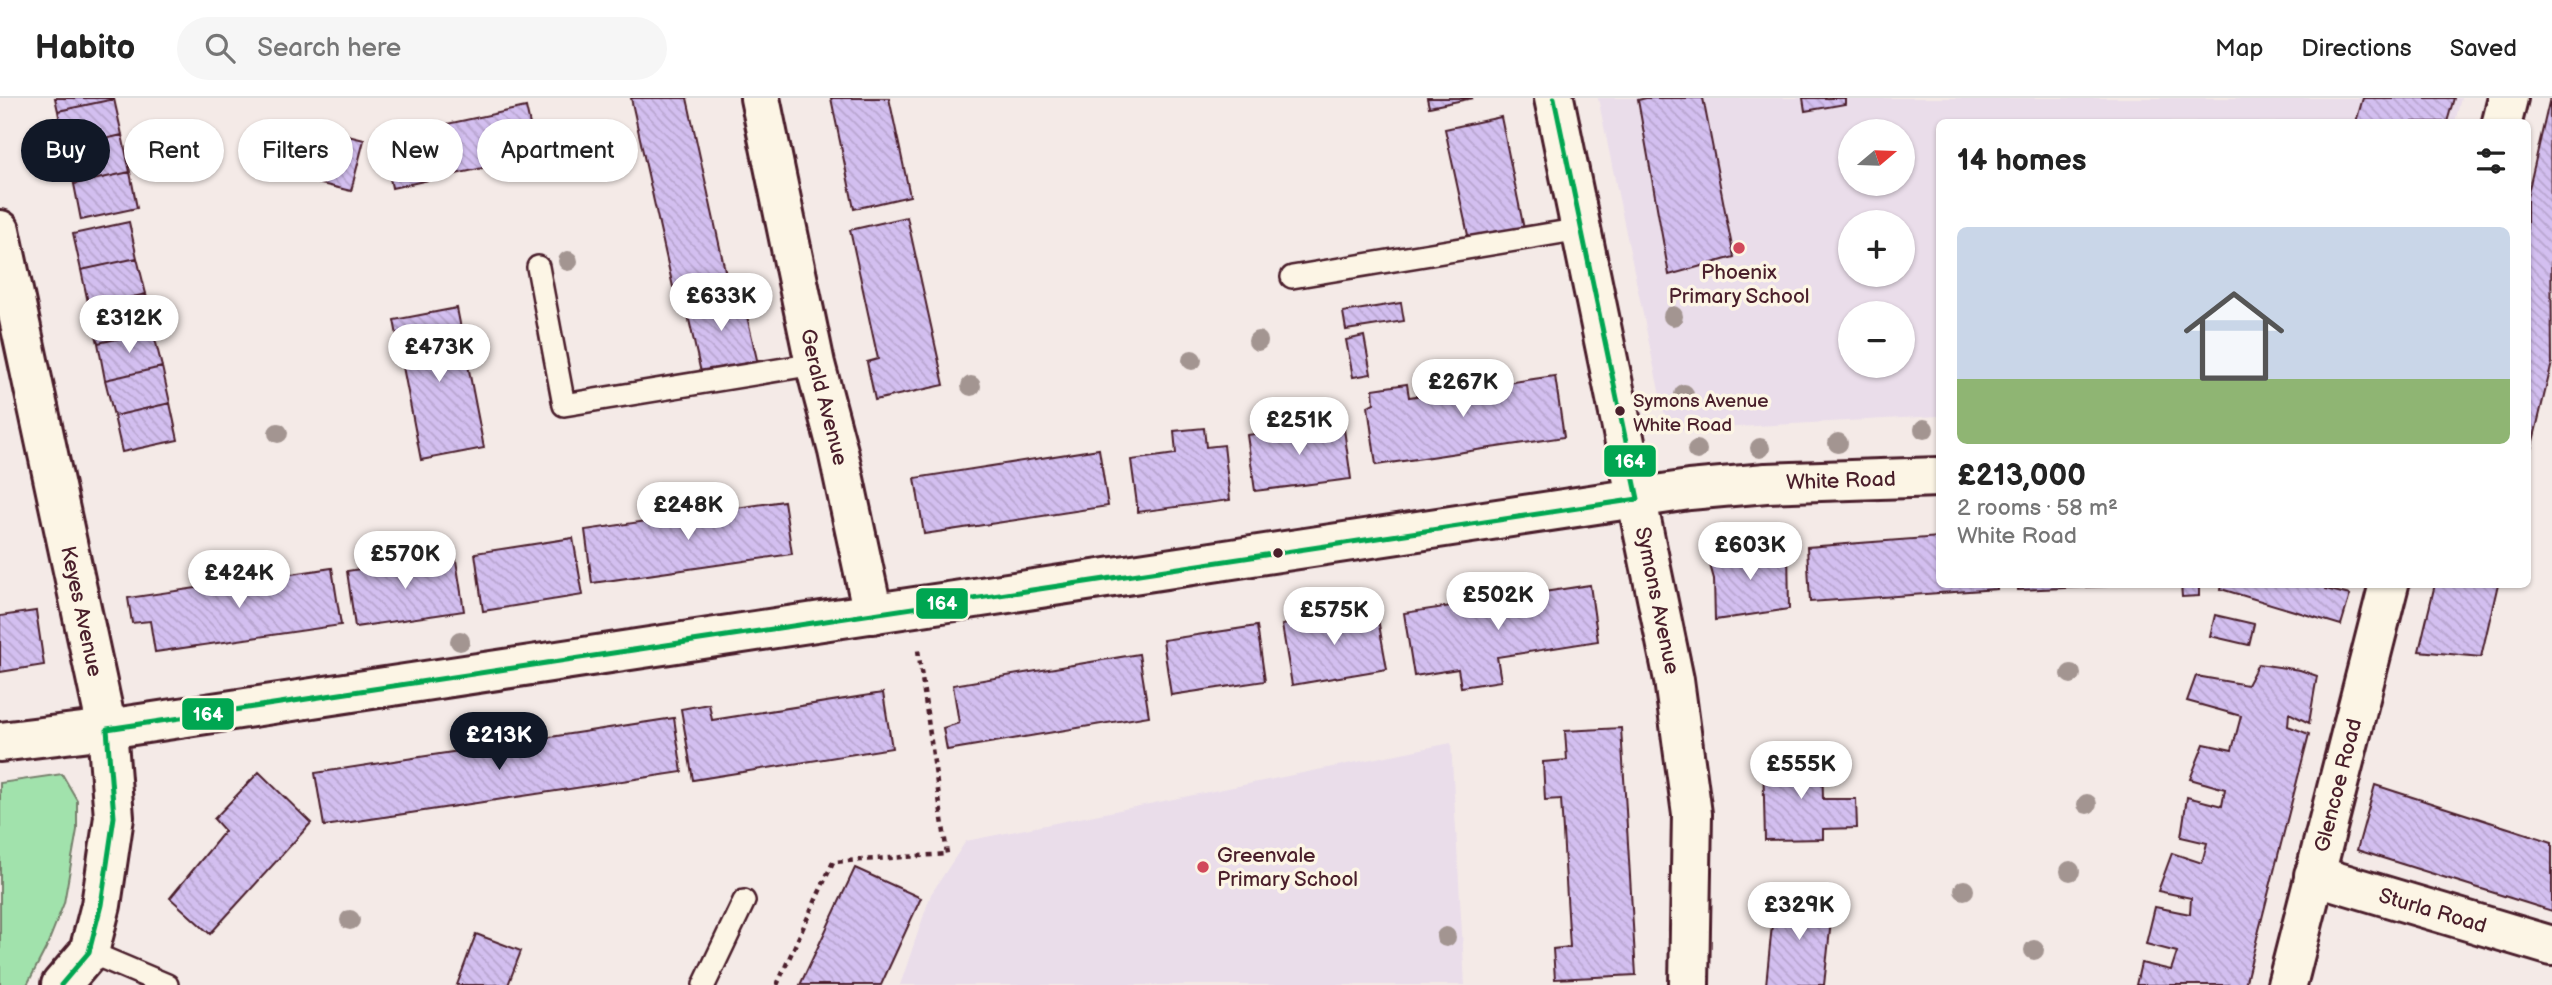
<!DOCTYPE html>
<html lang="en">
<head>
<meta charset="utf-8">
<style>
  :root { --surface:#fff; --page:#f6f6f6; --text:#222; --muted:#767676; --line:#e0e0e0; --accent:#111827 }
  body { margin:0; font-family:"Balsamiq Sans",sans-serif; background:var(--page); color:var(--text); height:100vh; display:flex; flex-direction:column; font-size:26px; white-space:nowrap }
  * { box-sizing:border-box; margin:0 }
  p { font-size:23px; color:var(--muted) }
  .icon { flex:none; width:38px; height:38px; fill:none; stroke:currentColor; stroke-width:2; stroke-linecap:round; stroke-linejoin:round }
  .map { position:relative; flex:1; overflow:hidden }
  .side { position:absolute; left:1936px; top:21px; width:595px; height:469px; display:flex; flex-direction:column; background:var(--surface); border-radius:10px; box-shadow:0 2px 5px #0004 }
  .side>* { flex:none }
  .banner { position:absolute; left:21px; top:21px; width:665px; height:63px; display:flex; gap:14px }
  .needle { width:46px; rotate:71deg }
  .controls { position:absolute; left:1838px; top:21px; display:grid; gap:14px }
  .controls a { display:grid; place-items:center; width:77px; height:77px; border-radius:50%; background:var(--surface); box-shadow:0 2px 5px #0004; font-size:35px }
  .price { position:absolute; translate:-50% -60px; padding:0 16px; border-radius:24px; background:#fff; color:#222; font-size:23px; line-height:46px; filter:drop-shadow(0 2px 4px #0008) }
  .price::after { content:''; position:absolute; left:50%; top:42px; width:21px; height:16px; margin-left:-10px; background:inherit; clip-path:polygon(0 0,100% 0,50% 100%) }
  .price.current { background:var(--accent); color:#fff }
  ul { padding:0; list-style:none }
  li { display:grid; align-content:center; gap:14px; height:371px; padding:0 21px }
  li+li { border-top:2px solid var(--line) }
  li span { display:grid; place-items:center; height:217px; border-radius:10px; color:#555 }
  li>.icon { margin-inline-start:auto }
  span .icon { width:126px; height:126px; fill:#fffc; stroke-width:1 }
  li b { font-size:30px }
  h2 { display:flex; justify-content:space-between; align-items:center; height:84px; padding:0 21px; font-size:30px }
  .pill { padding:0 24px; border-radius:32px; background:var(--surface); box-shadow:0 2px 5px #0004; font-size:24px; line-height:63px }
  .pill.current { background:var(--accent); color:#fff }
  header { display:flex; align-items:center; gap:42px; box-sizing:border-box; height:98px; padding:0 35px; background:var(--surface); border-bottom:2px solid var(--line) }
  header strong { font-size:33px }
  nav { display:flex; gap:38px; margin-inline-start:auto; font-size:24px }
  .search { width:490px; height:63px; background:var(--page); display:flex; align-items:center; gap:18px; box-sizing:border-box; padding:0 24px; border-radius:38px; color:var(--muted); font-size:26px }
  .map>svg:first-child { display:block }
  .built { fill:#eaddea; fill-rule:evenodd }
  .green { fill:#a1e2ac; stroke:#76806c; stroke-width:2 }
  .building { fill:url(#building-back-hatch); stroke:#4a1f2b; stroke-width:2 }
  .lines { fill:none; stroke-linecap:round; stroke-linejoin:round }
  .lane-casing { stroke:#4a1f2b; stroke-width:26 }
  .street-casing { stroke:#4a1f2b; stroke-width:44 }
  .path { stroke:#4a1f2b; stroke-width:4.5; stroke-dasharray:5 5; stroke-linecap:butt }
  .lane { stroke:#fcf5e5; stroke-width:21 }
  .street { stroke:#fcf5e5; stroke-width:38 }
  .bus-1-casing { stroke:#fcf5e5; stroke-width:10 }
  .bus-1 { stroke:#00a651; stroke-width:5 }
  .tree { fill:#a39591 }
  .poi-dot { fill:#d1495b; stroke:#fcf5e5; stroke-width:2.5 }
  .bus-dot { fill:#4a1f2b; stroke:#fcf5e5; stroke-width:2.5 }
  .labels { text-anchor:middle; stroke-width:7; stroke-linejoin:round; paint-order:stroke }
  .bus-label { font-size:19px; fill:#4a1f2b; stroke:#fcf5e5; text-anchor:start }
  .poi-label { font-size:21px; fill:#4a1f2b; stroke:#fcf5e5 }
  .street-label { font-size:21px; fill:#4a1f2b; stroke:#fcf5e5 }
  .line-badge { stroke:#fcf5e5; stroke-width:2.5 }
  .badge-label { font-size:19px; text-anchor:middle; font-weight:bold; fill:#fff }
</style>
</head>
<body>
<header>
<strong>Habito</strong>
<div class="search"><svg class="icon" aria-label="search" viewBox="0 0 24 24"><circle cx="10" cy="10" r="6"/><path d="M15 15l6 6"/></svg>Search here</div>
<nav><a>Map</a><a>Directions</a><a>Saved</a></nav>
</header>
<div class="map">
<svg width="2552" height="887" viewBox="0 0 2552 887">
  <defs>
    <pattern id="building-back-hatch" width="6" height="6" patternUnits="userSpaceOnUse" patternTransform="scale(1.75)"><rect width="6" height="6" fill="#d3bff0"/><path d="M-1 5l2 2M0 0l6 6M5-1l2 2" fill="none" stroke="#b7a4ce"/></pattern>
  </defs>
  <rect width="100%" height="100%" fill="#f4eae7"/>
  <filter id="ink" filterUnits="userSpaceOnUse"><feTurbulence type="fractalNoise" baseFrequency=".0143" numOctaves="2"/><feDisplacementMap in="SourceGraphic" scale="14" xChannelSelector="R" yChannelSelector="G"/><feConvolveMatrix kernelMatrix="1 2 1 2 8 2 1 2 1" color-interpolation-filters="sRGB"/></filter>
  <g filter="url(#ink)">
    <path class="built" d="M1598,0H2461L2455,24H1939V318L1682,332L1670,325L1663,312ZM1850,33H1902V86H1850ZM1850,124H1902V177H1850ZM1850,215H1902V268H1850Z
      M1451,645L1465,887H900L931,796L966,743Z"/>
    <path class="green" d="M62,676L77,702V732L64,805L46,850L27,887H0V685Z"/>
    <path class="building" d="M55,0H114V1L58,13Z
      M631,0H687L726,177L673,189Z
      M831,0H889L910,98L854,111Z
      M1427,0H1473L1429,9Z
      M1646,0H1703L1734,159L1669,177L1638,2Z
      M1803,0H1845V6L1805,13Z
      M2363,0H2454L2447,24H2356Z
      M2550,0L2552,265L2527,368V99Z
      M114,1L122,37L65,50L58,13Z
      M526,9L537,58L392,90L382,40Z
      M1501,19L1524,131L1469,142L1445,31Z
      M288,23L364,42L351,93L275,75Z
      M122,37L130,74L74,86L65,50Z
      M130,74L137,110L81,122L74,86Z
      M907,119L944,287L875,302L867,264L878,261L850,132Z
      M129,124L137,160L81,172L73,136Z
      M137,160L146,196L89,209L81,172Z
      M741,192L758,266L702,279L685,204Z
      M146,196L153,233L98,245L89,209Z
      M1401,205L1404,223L1346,232L1343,214Z
      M457,210L484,350L421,362L394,222Z
      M153,233L162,269L105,282L98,245Z
      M1364,238L1371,276L1353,279L1346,242Z
      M162,269L170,305L114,318L105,282Z
      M1555,278L1564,339L1376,367L1368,308L1374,305L1373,291L1407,286L1409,299Z
      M170,305L178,342L122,354L114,318Z
      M1343,324L1351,381L1255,393L1247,337Z
      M1204,330L1206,349L1224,347L1230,402L1138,414L1131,362L1176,356L1174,333Z
      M1099,351L1108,408L924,436L915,380Z
      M784,403L792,456L592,485L585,432Z
      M1939,439V486H1997V491L1810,504L1807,449Z
      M573,440L583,497L483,513L475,455Z
      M1788,450L1789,511L1715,522L1714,481L1710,467L1713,454Z
      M455,456L464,513L355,529L347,473Z
      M332,470L341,527L155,554L150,523L132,525L128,500Z
      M2018,486H2108V488L2018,492Z
      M2181,486H2199V498L2182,499Z
      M2222,486H2327L2326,491L2350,497L2341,527L2221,491Z
      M2435,486H2498L2481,559L2419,553Z
      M1590,487L1598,543L1497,559L1501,583L1461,589L1458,571L1414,578L1404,515Z
      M1376,510L1387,571L1292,587L1282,527Z
      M36,513L44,567L0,574V518Z
      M2215,517L2254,526L2249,547L2210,538Z
      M1257,528L1265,583L1171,597L1163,542Z
      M1139,556L1149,618L947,652L943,630L959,625L953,587Z
      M2258,566L2300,572L2317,578L2309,625L2289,615L2288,628L2309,636L2245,887H2136L2141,865L2171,872L2177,854L2146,846L2155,809L2190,816L2191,800L2158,793L2172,755L2202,765L2207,745L2181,739L2187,699L2222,708L2225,691L2190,681L2204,646L2232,652L2241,618L2187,603L2196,578L2247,587Z
      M883,595L892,650L693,682L681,611L709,606L712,622Z
      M674,620L682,674L324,728L315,675Z
      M1621,630L1636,877L1555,881L1553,851L1570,849L1561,701L1545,702L1543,664L1567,662L1565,633Z
      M1822,659L1823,701H1856L1857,730L1823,731V741L1765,742L1763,660Z
      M259,674L311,725L210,836L170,800L225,733L214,721Z
      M2375,687L2552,744V813L2357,752Z
      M855,770L921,800L881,887H800Z
      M1775,797L1833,804L1824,887H1766Z
      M476,836L521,853L508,887H457Z"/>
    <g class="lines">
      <g class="lane-casing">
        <path id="lane" d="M538,169L564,307L815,266
          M1292,179L1581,131
          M89,854L167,887
          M704,887L744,803"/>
      </g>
      <g class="street-casing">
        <g id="street">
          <path id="s1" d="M760,0L815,266L838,353L873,516"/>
          <path id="s2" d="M1554,0L1674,582L1692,716L1689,887"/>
          <path d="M2502,24L2508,0"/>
          <path id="s3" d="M0,132L107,631L114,719L101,807L89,854L61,887"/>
          <path id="s4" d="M0,644L107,631L1689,392L1766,385L1939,379"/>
          <path id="s5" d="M2314,777L2552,848"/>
          <path id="s6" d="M2287,887L2389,486"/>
        </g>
      </g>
      <path class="path" d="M777,887L833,764L947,756L918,552"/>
      <use href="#lane" class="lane"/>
      <use href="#street" class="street"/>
      <g class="bus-1-casing">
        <path id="bus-1" d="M61,887L89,854L101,807L114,719L107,631L1638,401L1554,0"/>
      </g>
      <use href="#bus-1" class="bus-1"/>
    </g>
    <g class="tree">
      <circle cx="568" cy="163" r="10"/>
      <circle cx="1673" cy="218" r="10"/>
      <circle cx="1258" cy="243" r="10"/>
      <circle cx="1192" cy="262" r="10"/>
      <circle cx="971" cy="288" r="10"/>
      <circle cx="1684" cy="296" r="10"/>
      <circle cx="1924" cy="331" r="10"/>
      <circle cx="278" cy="335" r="10"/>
      <circle cx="1838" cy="345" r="10"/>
      <circle cx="1760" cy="350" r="10"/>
      <circle cx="1697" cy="352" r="10"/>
      <circle cx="460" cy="543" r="10"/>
      <circle cx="2071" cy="576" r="10"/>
      <circle cx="2087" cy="706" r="10"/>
      <circle cx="2070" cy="773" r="10"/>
      <circle cx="1964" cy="792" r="10"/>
      <circle cx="350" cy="822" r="10"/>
      <circle cx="1446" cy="839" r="10"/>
      <circle cx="2034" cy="852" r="10"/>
    </g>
  </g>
  <g class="poi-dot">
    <circle cx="1739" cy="150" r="7"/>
    <circle cx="1203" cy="769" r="7"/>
  </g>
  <g class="bus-dot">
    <circle cx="1620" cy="313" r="6"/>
    <circle cx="1278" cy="455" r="6"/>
  </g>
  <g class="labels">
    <g class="bus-label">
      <text x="1633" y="309">Symons Avenue<tspan x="1633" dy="24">White Road</tspan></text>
    </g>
    <g class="poi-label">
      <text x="1739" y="181">Phoenix<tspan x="1739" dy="24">Primary School</tspan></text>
      <text x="1217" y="764" text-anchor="start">Greenvale<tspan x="1217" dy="24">Primary School</tspan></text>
    </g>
    <g class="street-label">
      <text dy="7" stroke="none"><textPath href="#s1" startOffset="306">Gerald Avenue</textPath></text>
      <text dy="7" stroke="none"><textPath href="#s4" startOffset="1860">White Road</textPath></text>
      <text dy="7" stroke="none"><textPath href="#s2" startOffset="513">Symons Avenue</textPath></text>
      <text dy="7" stroke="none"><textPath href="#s3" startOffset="390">Keyes Avenue</textPath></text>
      <text dy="7" stroke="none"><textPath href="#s6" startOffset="206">Glencoe Road</textPath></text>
      <text dy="7" stroke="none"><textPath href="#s5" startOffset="124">Sturla Road</textPath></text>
    </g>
  </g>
  <g class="line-badge">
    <rect x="1603" y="346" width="54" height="34" rx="7" fill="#00a651"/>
    <rect x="915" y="489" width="54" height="33" rx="7" fill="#00a651"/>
    <rect x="181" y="599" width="54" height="34" rx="7" fill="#00a651"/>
  </g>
  <g class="badge-label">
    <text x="1630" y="370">164</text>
    <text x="942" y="512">164</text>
    <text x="208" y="623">164</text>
  </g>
</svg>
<div class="controls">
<a><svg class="needle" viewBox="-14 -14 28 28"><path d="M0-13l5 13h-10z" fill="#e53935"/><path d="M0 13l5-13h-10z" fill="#767676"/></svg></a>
<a>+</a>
<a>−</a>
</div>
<b class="price" style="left:721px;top:235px">£633K</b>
<b class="price" style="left:129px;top:257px">£312K</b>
<b class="price" style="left:439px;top:286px">£473K</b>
<b class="price" style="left:1463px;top:321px">£267K</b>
<b class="price" style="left:1299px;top:359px">£251K</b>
<b class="price" style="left:688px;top:444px">£248K</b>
<b class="price" style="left:1750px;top:484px">£603K</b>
<b class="price" style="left:405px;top:493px">£570K</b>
<b class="price" style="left:239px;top:512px">£424K</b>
<b class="price" style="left:1498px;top:534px">£502K</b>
<b class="price" style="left:1334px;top:549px">£575K</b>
<b class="price current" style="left:499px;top:674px">£213K</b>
<b class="price" style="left:1801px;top:703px">£555K</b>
<b class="price" style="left:1799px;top:844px">£329K</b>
<div class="banner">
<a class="pill current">Buy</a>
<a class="pill">Rent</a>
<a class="pill">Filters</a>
<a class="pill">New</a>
<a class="pill">Apartment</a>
</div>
<section class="side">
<h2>14 homes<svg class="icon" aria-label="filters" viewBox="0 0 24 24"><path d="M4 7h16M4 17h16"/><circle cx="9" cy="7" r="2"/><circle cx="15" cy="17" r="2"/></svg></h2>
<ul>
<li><span style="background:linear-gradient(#c9d6e8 70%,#8fb573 0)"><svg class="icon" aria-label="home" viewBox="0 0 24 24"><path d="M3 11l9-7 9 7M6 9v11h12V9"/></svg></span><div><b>£213,000</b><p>2 rooms · 58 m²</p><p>White Road</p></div></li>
</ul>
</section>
</div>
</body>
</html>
